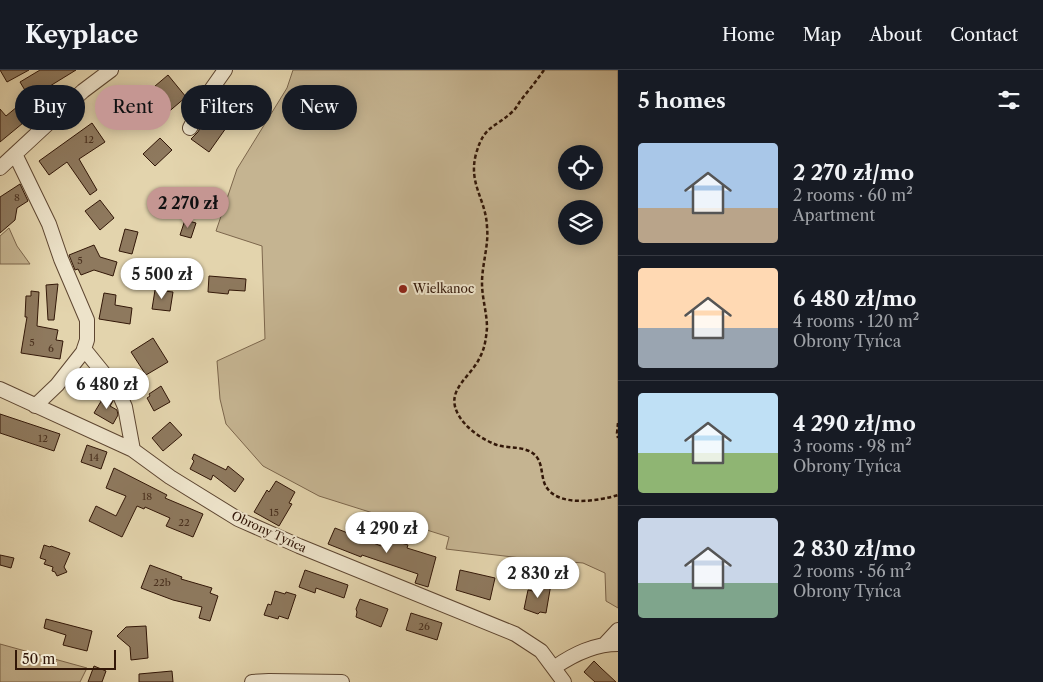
<!DOCTYPE html>
<html lang="en">
<head>
<meta charset="utf-8">
<style>
  :root { --surface:#171b24; --page:#242831; --text:#f1f3f6; --muted:#9ea1a6; --line:#363941; --accent:#c59692 }
  body { margin:0; font-family:"Libre Caslon Text",serif; background:var(--page); color:var(--text); height:100vh; display:flex; flex-direction:column; font-size:19px; white-space:nowrap }
  * { box-sizing:border-box; margin:0 }
  p { font-size:16px; color:var(--muted) }
  .icon { flex:none; width:28px; height:28px; fill:none; stroke:currentColor; stroke-width:2; stroke-linecap:round; stroke-linejoin:round }
  .map { position:relative; flex:1; overflow:hidden }
  .sheet { display:flex; flex-direction:column; background:var(--surface); width:425px }
  .sheet>* { flex:none }
  .banner { position:absolute; left:15px; top:15px; width:475px; height:45px; display:flex; gap:10px }
  .buttons { position:absolute; left:558px; top:75px; display:grid; gap:10px }
  .buttons a { display:grid; place-items:center; width:45px; height:45px; border-radius:50%; background:var(--surface); box-shadow:0 2px 12px #0003; font-size:25px }
  .scale { position:absolute; left:15px; bottom:12px; width:101px; box-sizing:border-box; padding-left:5px; border:2px solid #321708; border-top:0; font-size:14px; line-height:18px; white-space:nowrap; color:#321708; -webkit-text-stroke:4px #ede3ca; paint-order:stroke }
  .price { position:absolute; translate:-50% -42px; padding:0 11px; border-radius:18px; background:#fff; color:#222; font-size:16px; line-height:32px; filter:drop-shadow(0 1px 2px #0008) }
  .price::after { content:''; position:absolute; left:50%; top:30px; width:15px; height:11px; margin-left:-8px; background:inherit; clip-path:polygon(0 0,100% 0,50% 100%) }
  .price.on { background:var(--accent); color:#111 }
  ul { padding:0; list-style:none }
  li { display:flex; align-items:center; gap:15px; height:125px; padding:0 20px }
  li+li { border-top:1px solid var(--line) }
  li span { display:grid; place-items:center; flex:none; width:140px; height:100px; border-radius:5px; color:#555 }
  li>.icon { margin-inline-start:auto }
  span .icon { width:60px; height:60px; fill:#fffc; stroke-width:1 }
  li b { font-size:21px }
  h2 { display:flex; justify-content:space-between; align-items:center; height:60px; padding:0 20px; font-size:21px }
  .pill { padding:0 18px; border-radius:22px; background:var(--surface); box-shadow:0 2px 12px #0003; font-size:18px; line-height:45px }
  .pill.on { background:var(--accent); color:#111 }
  header { display:flex; align-items:center; gap:30px; box-sizing:border-box; height:70px; padding:0 25px; background:var(--surface); border-bottom:1px solid var(--line) }
  header strong { font-size:24px }
  nav { display:flex; gap:28px; margin-inline-start:auto; font-size:18px }
  main { display:flex; flex:1; min-height:0 }
  .map>svg:first-child { display:block }
  .green { fill:#c5b491; stroke:#7c664c; fill-rule:evenodd }
  .building { fill:#8e795e; stroke:#321708 }
  .lines { fill:none; stroke-linecap:round; stroke-linejoin:round }
  .minor-casing { stroke:#5e4631; stroke-width:16 }
  .path { stroke:#321708; stroke-width:2.5; stroke-dasharray:4 2.5; stroke-linecap:butt }
  .minor { stroke:#ede3ca; stroke-width:14 }
  .poi-dot { fill:#8f2418; stroke:#ede3ca; stroke-width:2 }
  .labels { text-anchor:middle; stroke-width:4; stroke-linejoin:round; paint-order:stroke }
  .number-label { font-size:10px; fill:#49301e }
  .poi-label { font-size:12px; fill:#321708; stroke:#ede3ca; text-anchor:start }
  .street-label { font-size:12px; fill:#321708; stroke:#ede3ca }
</style>
</head>
<body>
<header>
<strong>Keyplace</strong>
<nav><a>Home</a><a>Map</a><a>About</a><a>Contact</a></nav>
</header>
<main>
<div class="map">
<svg width="618" height="612" viewBox="0 0 618 612">
  <rect width="100%" height="100%" fill="#e3d4ad"/>
  <filter id="stains"><feTurbulence type="fractalNoise" baseFrequency=".004" numOctaves="4"/><feColorMatrix values="0 0 0 0 .2 0 0 0 0 .09 0 0 0 0 .02 0 0 0 .5 -.17"/></filter>
  <radialGradient id="worn" r=".72"><stop offset=".6" stop-color="#630" stop-opacity="0"/><stop offset="1" stop-color="#630" stop-opacity=".3"/></radialGradient>
  <path class="green" d="M293,0H618V538L606,531L605,503L583,493L521,488L446,479L449,467L319,426L263,396L226,354L220,329L217,291L265,269L262,176L216,161L237,99L287,18ZM566,84H594V111H566ZM566,139H594V166H566Z
    M9,158L17,176L30,194H0V166Z
    M0,574L87,598L80,612H0Z"/>
  <path class="building" d="M0,0H29L7,12Z
    M40,0H76L37,24L46,34L0,72V39L6,46L29,27L20,12Z
    M168,5L186,27L166,44L148,22Z
    M207,45L226,58L209,82L191,69L198,62Z
    M92,53L105,72L79,89L97,120L90,125L67,92L49,105L39,91Z
    M160,68L172,80L155,96L143,84Z
    M20,114L28,131L17,138L15,150L0,163V127Z
    M100,130L114,148L100,160L85,141Z
    M185,150L196,153L191,168L180,165Z
    M125,159L138,162L132,184L119,181Z
    M94,175L100,187L117,192L113,206L94,200L81,205L78,199L75,200L69,185Z
    M209,206L246,209L245,221L229,220L228,224L208,222Z
    M58,214L54,250H48L46,215Z
    M155,220L173,222L170,241L152,239Z
    M31,221L39,222L37,256L58,260L56,270L63,271L60,289L21,283L27,247H25L26,226H31Z
    M104,223L116,225L115,235L132,238L130,254L99,249Z
    M153,268L168,292L146,305L131,282Z
    M161,316L170,332L154,341L147,328L150,326L149,324Z
    M106,323L111,326L113,331L110,336L117,340L118,345L113,354L94,343Z
    M0,344L60,364L54,381L0,363Z
    M170,352L182,365L163,381L152,368Z
    M87,375L107,382L101,399L81,392Z
    M194,384L226,400L228,396L244,409L235,422L213,405L211,410L190,399L194,391L192,389Z
    M114,398L167,425L165,428L203,444L193,467L166,456L170,448L145,437L144,439L137,436L122,467L89,451L96,436L116,446L126,426L106,418Z
    M276,411L295,422L289,433L292,434L279,456L254,442L267,420L269,422Z
    M335,458L381,476L383,472L389,475L391,470L408,475L407,478L436,487L428,517L415,513L418,504L362,485L361,487L328,474Z
    M44,475L50,477L51,476L70,483L64,497L67,502L57,506L55,502L52,501L53,497L44,494L46,490L40,488Z
    M0,485L14,488L11,498L0,495Z
    M150,495L182,507L181,509L212,518L210,523L218,526L210,551L199,548L202,537L173,530L141,518Z
    M305,500L348,515L344,528L316,518L315,523L299,517Z
    M460,500L495,508L490,530L456,520Z
    M539,512L551,514L546,543L540,542L538,544L524,539L528,520L538,522Z
    M275,521L285,524L286,522L296,525L288,549L279,546L278,549L264,545L268,534L271,535Z
    M360,529L388,539L381,557L356,547L357,542L356,539Z
    M411,543L442,553L437,570L406,560Z
    M46,549L92,561L87,581L63,575L66,565L44,558Z
    M146,556L148,588L131,590L130,577L117,566L126,557Z
    M594,591L601,598L616,612H595L584,602Z
    M94,596L106,601L102,612H88Z
    M172,601L173,612H139V604Z"/>
  <g class="lines">
    <g class="minor-casing">
      <path id="minor" d="M190,58L206,27L225,0
        M15,84L49,154L61,189L87,250V270L83,282L57,315L35,336
        M0,98L83,21L111,0
        M84,279L118,321L125,337L133,380
        M0,319L133,380L170,407L238,449L299,476L515,564L541,581L564,612
        M605,574L618,560
        M555,597C574,584 594,574 618,574
        M252,612L269,611L342,612"/>
    </g>
    <path class="path" d="M544,0C537,10 529,20 521,30C518,34 516,39 512,42C494,59 484,55 476,84C468,114 486,129 487,157C489,175 482,194 482,213C482,228 487,243 487,258C486,268 485,278 480,287C472,306 446,319 457,342C464,357 481,369 497,375C510,379 530,375 538,389C543,397 541,410 547,418C560,437 599,431 618,425
      M618,353L617,363L618,368"/>
    <use href="#minor" class="minor"/>
  </g>
  <circle class="poi-dot" cx="403" cy="219" r="5"/>
  <g class="labels">
    <g class="number-label">
      <text x="89" y="73">12</text>
      <text x="17" y="131">8</text>
      <text x="80" y="194">5</text>
      <text x="32" y="276">5</text>
      <text x="51" y="282">6</text>
      <text x="43" y="372">12</text>
      <text x="94" y="391">14</text>
      <text x="147" y="430">18</text>
      <text x="274" y="446">15</text>
      <text x="184" y="456">22</text>
      <text x="162" y="516">22b</text>
      <text x="424" y="560">26</text>
    </g>
    <g class="poi-label">
      <text x="413" y="223">Wielkanoc</text>
    </g>
    <g class="street-label">
      <text transform="translate(269 462) rotate(25)" y="4">Obrony Tyńca</text>
    </g>
  </g>
  <rect width="100%" height="100%" filter="url(#stains)"/>
  <rect width="100%" height="100%" fill="url(#worn)"/>
</svg>
<div class="buttons">
<a><svg class="icon" aria-label="locate" viewBox="0 0 24 24"><circle cx="12" cy="12" r="6"/><path d="M12 2v4M12 18v4M2 12h4M18 12h4"/></svg></a>
<a><svg class="icon" aria-label="layers" viewBox="0 0 24 24"><path d="M12 4l9 5-9 5-9-5zM3 14l9 5 9-5"/></svg></a>
</div>
<div class="scale">50 m</div>
<b class="price on" style="left:188px;top:159px">2 270 zł</b>
<b class="price" style="left:162px;top:230px">5 500 zł</b>
<b class="price" style="left:107px;top:340px">6 480 zł</b>
<b class="price" style="left:387px;top:484px">4 290 zł</b>
<b class="price" style="left:538px;top:529px">2 830 zł</b>
<div class="banner">
<a class="pill">Buy</a>
<a class="pill on">Rent</a>
<a class="pill">Filters</a>
<a class="pill">New</a>
</div>
</div>
<section class="sheet">
<h2>5 homes<svg class="icon" aria-label="filters" viewBox="0 0 24 24"><path d="M4 7h16M4 17h16"/><circle cx="9" cy="7" r="2"/><circle cx="15" cy="17" r="2"/></svg></h2>
<ul>
<li><span style="background:linear-gradient(#a9c7e8 65%,#b9a48a 0)"><svg class="icon" aria-label="home" viewBox="0 0 24 24"><path d="M3 11l9-7 9 7M6 9v11h12V9"/></svg></span><div><b>2 270 zł/mo</b><p>2 rooms · 60 m²</p><p>Apartment</p></div></li>
<li><span style="background:linear-gradient(#ffd9b3 60%,#9aa5b1 0)"><svg class="icon" aria-label="home" viewBox="0 0 24 24"><path d="M3 11l9-7 9 7M6 9v11h12V9"/></svg></span><div><b>6 480 zł/mo</b><p>4 rooms · 120 m²</p><p>Obrony Tyńca</p></div></li>
<li><span style="background:linear-gradient(#bfe0f5 60%,#8fb573 0)"><svg class="icon" aria-label="home" viewBox="0 0 24 24"><path d="M3 11l9-7 9 7M6 9v11h12V9"/></svg></span><div><b>4 290 zł/mo</b><p>3 rooms · 98 m²</p><p>Obrony Tyńca</p></div></li>
<li><span style="background:linear-gradient(#c9d6e8 65%,#7fa58c 0)"><svg class="icon" aria-label="home" viewBox="0 0 24 24"><path d="M3 11l9-7 9 7M6 9v11h12V9"/></svg></span><div><b>2 830 zł/mo</b><p>2 rooms · 56 m²</p><p>Obrony Tyńca</p></div></li>
</ul>
</section>
</main>
</body>
</html>
